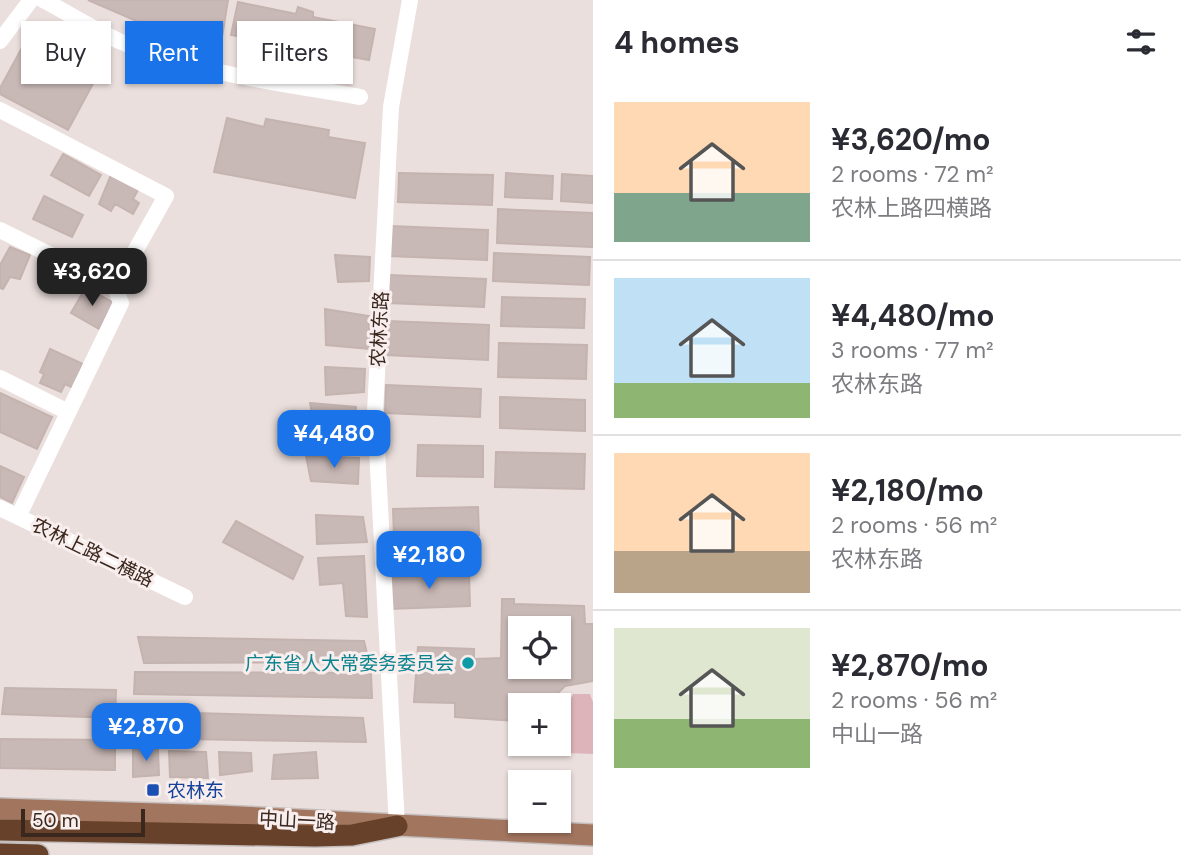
<!DOCTYPE html>
<html lang="en">
<head>
<meta charset="utf-8">
<style>
  :root { --surface:#fff; --page:#f2f2f3; --text:#2b2b33; --muted:#7c7c81; --line:#e1e1e2; --accent:#1a73e8 }
  body { margin:0; font-family:"DM Sans","Noto Sans SC",sans-serif; background:var(--page); color:var(--text); height:100vh; display:flex; flex-direction:column; font-size:26px; white-space:nowrap }
  * { box-sizing:border-box; margin:0 }
  p { font-size:23px; color:var(--muted) }
  .icon { flex:none; width:38px; height:38px; fill:none; stroke:currentColor; stroke-width:2; stroke-linecap:round; stroke-linejoin:round }
  .map { position:relative; flex:1; overflow:hidden }
  .sheet { display:flex; flex-direction:column; background:var(--surface); width:588px }
  .sheet>* { flex:none }
  .hud { position:absolute; left:21px; top:21px; width:466px; height:63px; display:flex; gap:14px }
  .tools { position:absolute; left:508px; top:616px; display:grid; gap:14px }
  .tools a { display:grid; place-items:center; width:63px; height:63px; border-radius:0px; background:var(--surface); box-shadow:0 2px 5px #0004; font-size:35px }
  .scale { position:absolute; left:21px; bottom:18px; width:124px; box-sizing:border-box; padding-left:7px; border:4px solid #3a271e; border-top:0; font-size:19px; line-height:24px; white-space:nowrap; color:#3a271e; -webkit-text-stroke:5px #f7eeed; paint-order:stroke }
  .price { position:absolute; translate:-50% -60px; padding:0 16px; border-radius:14px; background:var(--accent); color:#fff; font-size:23px; line-height:46px; filter:drop-shadow(0 2px 4px #0008) }
  .price::after { content:''; position:absolute; left:50%; top:42px; width:21px; height:16px; margin-left:-10px; background:inherit; clip-path:polygon(0 0,100% 0,50% 100%) }
  .price.on { background:#222; color:#fff }
  ul { padding:0; list-style:none }
  li { display:flex; align-items:center; gap:21px; height:175px; padding:0 21px }
  li+li { border-top:2px solid var(--line) }
  li span { display:grid; place-items:center; flex:none; width:196px; height:140px; border-radius:0px; color:#555 }
  li>.icon { margin-inline-start:auto }
  span .icon { width:84px; height:84px; fill:#fffc; stroke-width:1 }
  li b { font-size:30px }
  h2 { display:flex; justify-content:space-between; align-items:center; height:84px; padding:0 21px; font-size:30px }
  .tag { padding:0 24px; border-radius:0px; background:var(--surface); box-shadow:0 2px 5px #0004; font-size:24px; line-height:63px }
  .tag.on { background:var(--accent); color:#fff }
  main { display:flex; flex:1; min-height:0 }
  .map>svg:first-child { display:block }
  .green { fill:#ddb4ba }
  .building { fill:#c8b8b6; stroke:#c4b3af; stroke-width:2; fill-rule:evenodd }
  .lines { fill:none; stroke-linecap:round; stroke-linejoin:round }
  .major-casing { stroke:#c4bebc; stroke-width:24 }
  .highway-casing { stroke:#c4bebc; stroke-width:24 }
  .minor { stroke:#fff; stroke-width:16 }
  .major { stroke:#a2755f; stroke-width:21 }
  .highway { stroke:#674129; stroke-width:21 }
  .culture-dot { fill:#0f9aa8; stroke:#f7eeed; stroke-width:2.5 }
  .transit-dot { fill:#1a4fb4; stroke:#f7eeed; stroke-width:2.5 }
  .labels { text-anchor:middle; stroke-width:6; stroke-linejoin:round; paint-order:stroke }
  .street-label { font-size:19px; fill:#3a271e; stroke:#f7eeed }
  .culture-label { font-size:19px; fill:#0d838f; stroke:#f7eeed; text-anchor:end }
  .transit-label { font-size:19px; fill:#164399; stroke:#f7eeed; text-anchor:start }
</style>
</head>
<body>
<main>
<div class="map">
<svg width="593" height="855" viewBox="0 0 593 855">
  <rect width="100%" height="100%" fill="#eadfdd"/>
  <path class="green" d="M573,694H590L593,702V754L568,753L566,709Z"/>
  <path class="building" d="M88,0H228L221,43L169,35Z
    M238,2L296,14L298,7L313,12V17L375,29L369,60L231,35Z
    M25,42L95,80L68,130L0,94V88Z
    M227,118L264,127L266,119L329,130L328,137L365,143L355,198L214,172Z
    M63,154L101,175L89,196L51,175Z
    M399,173L493,175L492,205L398,202Z
    M506,173L553,176L552,199L505,197Z
    M562,174L593,176V203L561,201Z
    M111,175L138,190L133,199L139,203L133,214L115,204L111,211L99,204Z
    M44,196L83,215L72,237L33,219Z
    M498,209L593,213V247L497,243Z
    M390,226L488,230L487,260L389,256Z
    M10,247L30,255L20,279L10,277L3,289L0,288V265Z
    M494,253L590,257L589,285L493,281Z
    M335,255L370,257L369,281L338,282Z
    M389,275L486,279L484,307L388,303Z
    M86,287L114,303L99,329L71,313Z
    M502,297L585,299L584,328L501,326Z
    M325,309L369,316V349L326,345Z
    M387,321L489,325L488,360L386,355Z
    M499,343L587,345L586,379L498,377Z
    M50,349L83,364L73,388L65,384L61,392L40,383L44,374L40,372Z
    M325,367L365,369L364,392L326,395Z
    M386,385L481,389L480,417L385,413Z
    M0,393L52,417L37,449L0,432Z
    M500,397L585,400V431L500,428Z
    M310,403L356,407L353,437L316,433Z
    M418,445L483,446V477L417,476Z
    M496,452L585,454L584,489L495,487Z
    M306,456L359,458L358,484L311,481Z
    M0,466L24,477L12,503L0,497Z
    M478,507L479,535L394,537L393,509Z
    M316,515L363,517L367,542L317,544Z
    M236,521L303,557L293,579L223,542Z
    M364,556L367,617L346,616L343,583L320,585L318,558Z
    M469,573L470,606L390,609L388,577Z
    M502,599H514V604L584,606L585,624H593V681L565,686L558,693L553,705H520V721L455,717V703L414,702L418,647L474,649V659L501,658ZM520,628H558V667H520Z
    M138,637L364,641L369,662L144,663Z
    M135,672L371,673L372,698L134,694Z
    M5,688L116,690L115,718L2,714Z
    M126,711L363,718L366,742L126,738Z
    M0,739L115,740V770L0,768Z
    M133,750H158L159,775L133,777Z
    M169,751L206,752L208,778L170,777Z
    M219,752L251,753L252,771L220,775Z
    M316,752L318,778L272,779L274,755Z"/>
  <g class="lines">
    <g class="major-casing">
      <path id="major" d="M0,809L220,816L593,835"/>
    </g>
    <g class="highway-casing">
      <path id="highway" d="M0,830L315,836L352,835L397,826
        M0,854L38,855"/>
    </g>
    <path class="minor" d="M43,0C68,13 93,29 119,41C194,73 280,83 360,97
      M0,41L31,0
      M0,110L166,196L115,287L121,303L18,517
      M0,230L115,287
      M0,378L68,412
      M0,508L185,597
      M397,826L375,412L391,107L410,0"/>
    <use href="#major" class="major"/>
    <use href="#highway" class="highway"/>
  </g>
  <circle class="culture-dot" cx="468" cy="663" r="7"/>
  <rect class="transit-dot" x="146" y="783" width="14" height="14" rx="3.5"/>
  <g class="labels">
    <g class="street-label">
      <text transform="translate(379 329) rotate(-87)" y="7">农林东路</text>
      <text transform="translate(93 552) rotate(26)" y="7">农林上路二横路</text>
      <text transform="translate(297 820) rotate(3)" y="7">中山一路</text>
    </g>
    <g class="culture-label">
      <text x="454" y="670">广东省人大常委务委员会</text>
    </g>
    <g class="transit-label">
      <text x="167" y="797">农林东</text>
    </g>
  </g>
</svg>
<div class="tools">
<a><svg class="icon" aria-label="locate" viewBox="0 0 24 24"><circle cx="12" cy="12" r="6"/><path d="M12 2v4M12 18v4M2 12h4M18 12h4"/></svg></a>
<a>+</a>
<a>−</a>
</div>
<div class="scale">50 m</div>
<b class="price on" style="left:92px;top:308px">¥3,620</b>
<b class="price" style="left:334px;top:470px">¥4,480</b>
<b class="price" style="left:429px;top:591px">¥2,180</b>
<b class="price" style="left:146px;top:763px">¥2,870</b>
<div class="hud">
<a class="tag">Buy</a>
<a class="tag on">Rent</a>
<a class="tag">Filters</a>
</div>
</div>
<section class="sheet">
<h2>4 homes<svg class="icon" aria-label="filters" viewBox="0 0 24 24"><path d="M4 7h16M4 17h16"/><circle cx="9" cy="7" r="2"/><circle cx="15" cy="17" r="2"/></svg></h2>
<ul>
<li><span style="background:linear-gradient(#ffd9b3 65%,#7fa58c 0)"><svg class="icon" aria-label="home" viewBox="0 0 24 24"><path d="M3 11l9-7 9 7M6 9v11h12V9"/></svg></span><div><b>¥3,620/mo</b><p>2 rooms · 72 m²</p><p>农林上路四横路</p></div></li>
<li><span style="background:linear-gradient(#bfe0f5 75%,#8fb573 0)"><svg class="icon" aria-label="home" viewBox="0 0 24 24"><path d="M3 11l9-7 9 7M6 9v11h12V9"/></svg></span><div><b>¥4,480/mo</b><p>3 rooms · 77 m²</p><p>农林东路</p></div></li>
<li><span style="background:linear-gradient(#ffd9b3 70%,#b9a48a 0)"><svg class="icon" aria-label="home" viewBox="0 0 24 24"><path d="M3 11l9-7 9 7M6 9v11h12V9"/></svg></span><div><b>¥2,180/mo</b><p>2 rooms · 56 m²</p><p>农林东路</p></div></li>
<li><span style="background:linear-gradient(#dfe7d0 65%,#8fb573 0)"><svg class="icon" aria-label="home" viewBox="0 0 24 24"><path d="M3 11l9-7 9 7M6 9v11h12V9"/></svg></span><div><b>¥2,870/mo</b><p>2 rooms · 56 m²</p><p>中山一路</p></div></li>
</ul>
</section>
</main>
</body>
</html>
